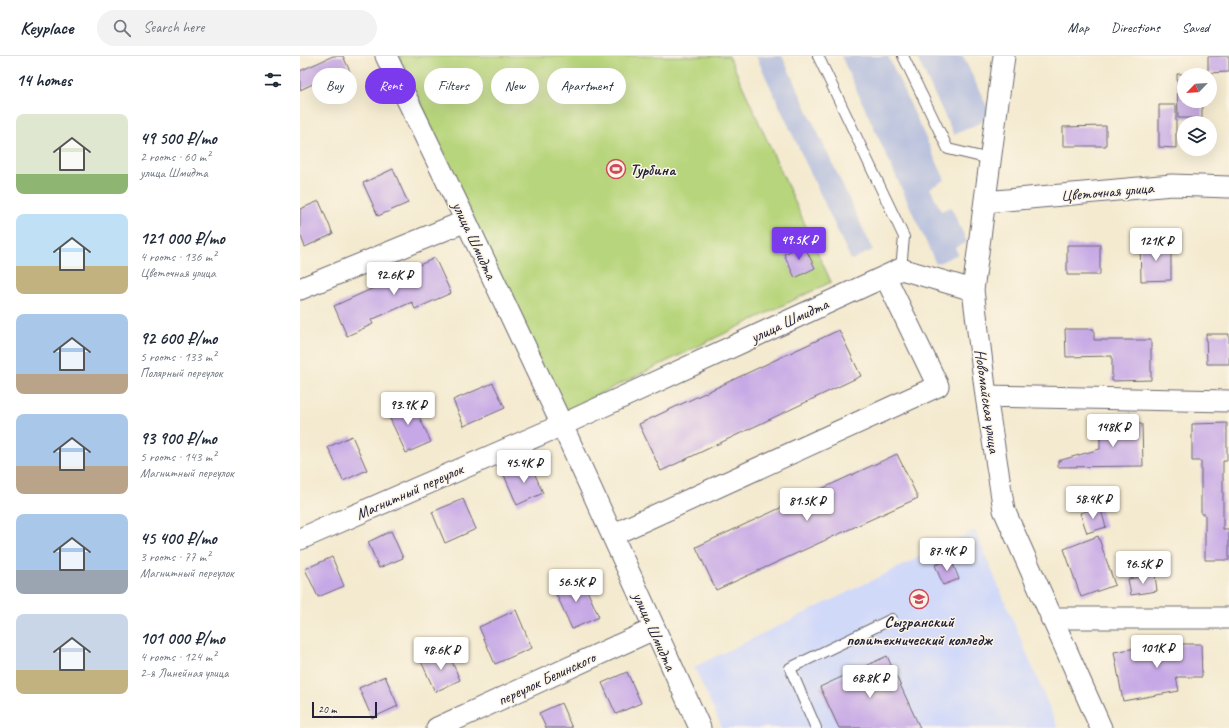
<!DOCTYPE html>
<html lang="en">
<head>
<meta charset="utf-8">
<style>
  :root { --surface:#fff; --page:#f2f2f3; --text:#1f2937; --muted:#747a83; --line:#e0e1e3; --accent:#7c3aed }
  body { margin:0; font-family:Caveat,sans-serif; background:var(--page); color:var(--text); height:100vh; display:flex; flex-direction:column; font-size:15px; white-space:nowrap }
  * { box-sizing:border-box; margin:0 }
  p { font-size:13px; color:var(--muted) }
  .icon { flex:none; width:22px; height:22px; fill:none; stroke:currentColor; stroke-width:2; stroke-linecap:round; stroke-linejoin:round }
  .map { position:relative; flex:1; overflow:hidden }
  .side { display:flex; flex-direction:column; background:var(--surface); width:300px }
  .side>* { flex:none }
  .guide { position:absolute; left:12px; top:12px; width:380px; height:36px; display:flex; gap:8px }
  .needle { width:26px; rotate:245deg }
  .controls { position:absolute; left:877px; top:12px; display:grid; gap:8px }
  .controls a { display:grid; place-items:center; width:40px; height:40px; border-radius:50%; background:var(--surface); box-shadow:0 4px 16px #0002; font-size:20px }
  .scale { position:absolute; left:12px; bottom:10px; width:65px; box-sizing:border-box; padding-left:4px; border:2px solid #22223b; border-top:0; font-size:11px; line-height:14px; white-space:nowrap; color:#22223b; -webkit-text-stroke:3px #fcf5e5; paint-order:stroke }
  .price { position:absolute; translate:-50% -34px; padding:0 9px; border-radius:4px; background:#fff; color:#222; font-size:13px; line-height:26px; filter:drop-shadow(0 1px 2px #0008) }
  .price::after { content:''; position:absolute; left:50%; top:24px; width:12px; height:9px; margin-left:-6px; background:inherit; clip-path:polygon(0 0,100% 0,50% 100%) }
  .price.selected { background:var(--accent); color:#fff }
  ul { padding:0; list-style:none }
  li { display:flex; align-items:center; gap:12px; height:100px; padding:0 16px }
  li span { display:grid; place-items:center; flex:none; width:112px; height:80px; border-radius:8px; color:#555 }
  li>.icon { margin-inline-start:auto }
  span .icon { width:48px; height:48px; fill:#fffc; stroke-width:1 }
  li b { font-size:17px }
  h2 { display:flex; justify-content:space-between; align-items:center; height:48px; padding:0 16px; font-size:17px }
  .pill { padding:0 14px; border-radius:18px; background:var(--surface); box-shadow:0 4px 16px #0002; font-size:14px; line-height:36px }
  .pill.selected { background:var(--accent); color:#fff }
  header { display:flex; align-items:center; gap:24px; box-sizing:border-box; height:56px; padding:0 20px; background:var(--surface); border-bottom:1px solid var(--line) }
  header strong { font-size:19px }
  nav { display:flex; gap:22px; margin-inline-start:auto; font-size:14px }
  .search { width:280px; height:36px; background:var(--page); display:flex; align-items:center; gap:10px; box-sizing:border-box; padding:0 14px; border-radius:22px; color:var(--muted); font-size:15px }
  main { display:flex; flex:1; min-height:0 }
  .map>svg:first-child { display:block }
  .built { fill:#d1d9f9 }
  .industrial { fill:#bbc3de }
  .green { fill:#b7d57c; stroke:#6c7c5c }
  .building { fill:#c6a8e6 }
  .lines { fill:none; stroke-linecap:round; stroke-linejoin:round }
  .service-casing { stroke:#6c686f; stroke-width:12 }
  .minor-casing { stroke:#6c686f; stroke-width:23 }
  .service { stroke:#fff; stroke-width:10 }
  .minor { stroke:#fff; stroke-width:21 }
  .labels { text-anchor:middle; stroke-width:3; stroke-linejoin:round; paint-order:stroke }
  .poi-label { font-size:16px; font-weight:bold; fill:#22223b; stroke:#fcf5e5; text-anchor:start }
  .street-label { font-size:16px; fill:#22223b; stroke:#fcf5e5 }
</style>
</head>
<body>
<header>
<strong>Keyplace</strong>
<div class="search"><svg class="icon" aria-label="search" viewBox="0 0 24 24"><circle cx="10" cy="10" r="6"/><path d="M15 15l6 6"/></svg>Search here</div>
<nav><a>Map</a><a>Directions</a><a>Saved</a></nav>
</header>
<main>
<section class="side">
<h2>14 homes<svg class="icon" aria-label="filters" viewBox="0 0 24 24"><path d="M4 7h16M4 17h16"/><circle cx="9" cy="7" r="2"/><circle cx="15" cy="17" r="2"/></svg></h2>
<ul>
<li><span style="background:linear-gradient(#dfe7d0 75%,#8fb573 0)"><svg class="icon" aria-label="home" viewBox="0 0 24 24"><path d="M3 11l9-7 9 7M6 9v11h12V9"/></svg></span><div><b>49 500 ₽/mo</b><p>2 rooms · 60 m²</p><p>улица Шмидта</p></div></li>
<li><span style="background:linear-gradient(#bfe0f5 65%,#c2b280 0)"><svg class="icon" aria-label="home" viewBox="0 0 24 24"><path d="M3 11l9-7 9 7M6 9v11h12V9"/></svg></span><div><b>121 000 ₽/mo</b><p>4 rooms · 136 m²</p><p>Цветочная улица</p></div></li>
<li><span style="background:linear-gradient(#a9c7e8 75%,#b9a48a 0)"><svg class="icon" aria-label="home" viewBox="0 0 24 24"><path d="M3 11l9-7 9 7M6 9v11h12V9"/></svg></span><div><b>92 600 ₽/mo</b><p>5 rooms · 133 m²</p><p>Полярный переулок</p></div></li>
<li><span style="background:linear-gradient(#a9c7e8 65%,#b9a48a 0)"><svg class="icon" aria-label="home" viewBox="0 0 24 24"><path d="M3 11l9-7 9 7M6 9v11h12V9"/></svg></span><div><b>93 900 ₽/mo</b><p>5 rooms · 143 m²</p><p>Магнитный переулок</p></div></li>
<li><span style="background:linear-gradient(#a9c7e8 70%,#9aa5b1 0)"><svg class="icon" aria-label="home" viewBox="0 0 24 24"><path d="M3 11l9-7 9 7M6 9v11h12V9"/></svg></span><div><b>45 400 ₽/mo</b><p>3 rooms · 77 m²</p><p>Магнитный переулок</p></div></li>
<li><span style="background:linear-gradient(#c9d6e8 70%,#c2b280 0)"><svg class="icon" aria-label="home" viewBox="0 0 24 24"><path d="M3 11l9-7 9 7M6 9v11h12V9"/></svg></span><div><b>101 000 ₽/mo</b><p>4 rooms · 124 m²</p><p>2-я Линейная улица</p></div></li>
</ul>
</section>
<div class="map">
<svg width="929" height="672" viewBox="0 0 929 672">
  <rect width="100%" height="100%" fill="#fcf5e5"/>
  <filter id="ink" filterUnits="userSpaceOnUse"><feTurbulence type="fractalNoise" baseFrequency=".025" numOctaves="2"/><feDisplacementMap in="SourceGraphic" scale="8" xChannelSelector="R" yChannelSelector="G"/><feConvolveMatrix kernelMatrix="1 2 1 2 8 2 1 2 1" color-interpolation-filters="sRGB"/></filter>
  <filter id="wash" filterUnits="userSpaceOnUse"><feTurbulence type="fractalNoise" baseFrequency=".012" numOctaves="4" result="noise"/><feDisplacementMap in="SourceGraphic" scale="16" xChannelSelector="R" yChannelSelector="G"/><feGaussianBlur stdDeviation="0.9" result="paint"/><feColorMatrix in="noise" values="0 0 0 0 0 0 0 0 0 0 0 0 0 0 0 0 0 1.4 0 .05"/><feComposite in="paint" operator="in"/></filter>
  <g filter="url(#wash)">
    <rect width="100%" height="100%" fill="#f4ead0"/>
    <path class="built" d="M675,474L758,672H422L394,611Z"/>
    <path class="industrial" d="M456,0H482L573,194L551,204Z
      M541,0H588L645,124L630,132L641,155L651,151L667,186L655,192L658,198L636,208Z
      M616,0H663L692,61L654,79Z"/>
    <path class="green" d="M99,0H429L531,226L262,356Z"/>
    <g id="blocks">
      <path class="building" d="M33,0H43L53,22L33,31L28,21L0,34V15Z
        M908,0H929V16L908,17Z
        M877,18H902V19H884V45H902V62H878Z
        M859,49H876V92L859,91Z
        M806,70V90H763V71Z
        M93,113L108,147L78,160L63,127Z
        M19,145L33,178L5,191L0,178V153Z
        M840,187H871V224L841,225Z
        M504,189L515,212L495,222L484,198Z
        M767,189H800V219H767Z
        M135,202L151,237L115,253L112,246L71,264L73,268L47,280L34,250L100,220L99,218Z
        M765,273H794V284H851V324L812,325V300L766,301Z
        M539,274L561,320L361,415L339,368Z
        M906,278H929V308H907Z
        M193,327L205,352L164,370L153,344Z
        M111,343L131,386L106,397L86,354Z
        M927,367V405H923V473H929V504H905V458H901V405H892V368Z
        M800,368H842L843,410L758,411V405L800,393Z
        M52,380L67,414L43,425L28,391Z
        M597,398L618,442L416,534L396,491Z
        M230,407L243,437L217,449L204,419Z
        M163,443L176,473L145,487L132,456Z
        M800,451L806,471L787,477L780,457Z
        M91,475L103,502L79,512L68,486Z
        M798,480L815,529L781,541L764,493Z
        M32,501L44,530L18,541L5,513Z
        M651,503L659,523L643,529L635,509Z
        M855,519L857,535L831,539L828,523Z
        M281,521L299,561L272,573L254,533Z
        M216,554L232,592L195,608L179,571Z
        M870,586L871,588H901L902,621H876L879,635L823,645L814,596Z
        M147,594L160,624L135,636L121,605Z
        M587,600L620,672H539L520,631Z
        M327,616L341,647L316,658L302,627Z
        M85,620L98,650L72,662L59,632Z
        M261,647L272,672H246L239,657Z"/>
    </g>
  </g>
  <g filter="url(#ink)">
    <use href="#blocks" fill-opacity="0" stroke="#6c686f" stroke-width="1"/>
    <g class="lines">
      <g class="service-casing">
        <path id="service" d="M518,0L604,181L601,213
          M603,0L648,93L690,103
          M516,672L490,612L592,563"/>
      </g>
      <g class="minor-casing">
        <path id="minor" d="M86,0L166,165L262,369L400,672
          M704,0L673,234L686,340L704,454L801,672
          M685,146L872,129L929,131
          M0,233L166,165
          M686,340L929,345
          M312,479L638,330L585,220
          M0,483L262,369L601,213L673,234
          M751,562H929
          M137,672L354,573"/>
      </g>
      <use href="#service" class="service"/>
      <use href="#minor" class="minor"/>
    </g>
  </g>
  <defs>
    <g id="stadium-ring" transform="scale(1)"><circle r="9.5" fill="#fcf5e5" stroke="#d1495b" stroke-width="1.5"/><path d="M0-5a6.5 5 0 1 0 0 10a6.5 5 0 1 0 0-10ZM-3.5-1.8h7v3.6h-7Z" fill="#d1495b"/></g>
    <g id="university-ring" transform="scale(1)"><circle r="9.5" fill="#fcf5e5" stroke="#d1495b" stroke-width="1.5"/><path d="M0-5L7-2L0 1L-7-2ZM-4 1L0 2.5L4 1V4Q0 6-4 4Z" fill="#d1495b"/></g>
  </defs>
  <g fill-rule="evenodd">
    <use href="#stadium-ring" x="316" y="113"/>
    <use href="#university-ring" x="619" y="543"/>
  </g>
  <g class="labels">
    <g class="poi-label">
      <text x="330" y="119">Турбина</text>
      <text x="619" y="571" text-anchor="middle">Сызранский<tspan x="619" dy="18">политехнический колледж</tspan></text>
    </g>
    <g class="street-label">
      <text transform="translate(807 135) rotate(-5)" y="6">Цветочная улица</text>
      <text transform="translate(175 184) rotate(65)" y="6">улица Шмидта</text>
      <text transform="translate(489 264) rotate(-25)" y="6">улица Шмидта</text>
      <text transform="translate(688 345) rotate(82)" y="6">Новомайская улица</text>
      <text transform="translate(109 435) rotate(-24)" y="6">Магнитный переулок</text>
      <text transform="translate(355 575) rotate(66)" y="6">улица Шмидта</text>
      <text transform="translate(246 622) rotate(-25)" y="6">переулок Белинского</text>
    </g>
  </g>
</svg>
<div class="controls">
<a><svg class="needle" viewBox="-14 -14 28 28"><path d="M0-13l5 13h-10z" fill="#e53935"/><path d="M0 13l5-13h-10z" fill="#747a83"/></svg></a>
<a><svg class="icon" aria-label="layers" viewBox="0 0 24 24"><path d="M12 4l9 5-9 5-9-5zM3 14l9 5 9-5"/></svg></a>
</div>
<div class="scale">20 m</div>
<b class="price selected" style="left:499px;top:205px">49.5K ₽</b>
<b class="price" style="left:856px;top:206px">121K ₽</b>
<b class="price" style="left:94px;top:240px">92.6K ₽</b>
<b class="price" style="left:108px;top:370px">93.9K ₽</b>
<b class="price" style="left:813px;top:392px">148K ₽</b>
<b class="price" style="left:224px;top:428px">45.4K ₽</b>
<b class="price" style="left:793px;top:464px">58.4K ₽</b>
<b class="price" style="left:507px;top:466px">81.5K ₽</b>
<b class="price" style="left:647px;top:516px">87.4K ₽</b>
<b class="price" style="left:843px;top:529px">96.5K ₽</b>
<b class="price" style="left:276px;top:547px">56.5K ₽</b>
<b class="price" style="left:857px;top:613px">101K ₽</b>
<b class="price" style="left:141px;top:615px">48.6K ₽</b>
<b class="price" style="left:570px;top:643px">68.8K ₽</b>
<div class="guide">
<a class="pill">Buy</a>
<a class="pill selected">Rent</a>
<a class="pill">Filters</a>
<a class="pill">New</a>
<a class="pill">Apartment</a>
</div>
</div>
</main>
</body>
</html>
